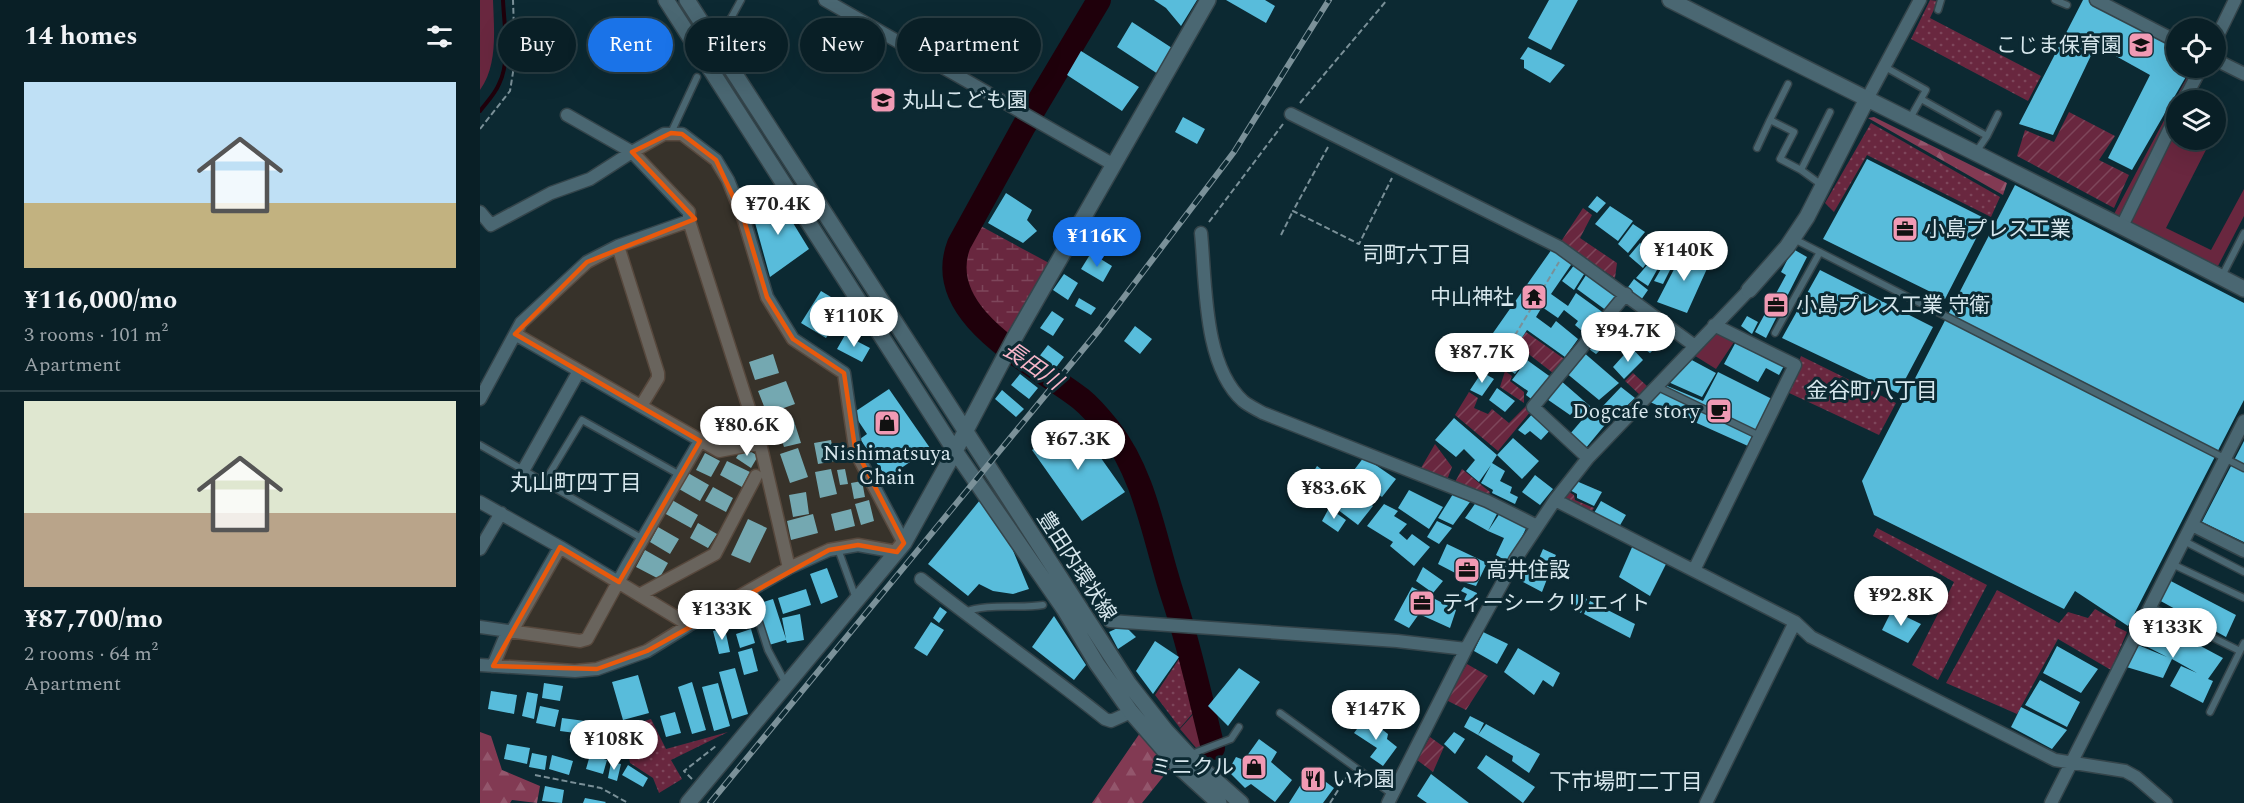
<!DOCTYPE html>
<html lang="en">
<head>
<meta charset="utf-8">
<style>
  :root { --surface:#091f26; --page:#12272e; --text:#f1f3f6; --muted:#99a2a7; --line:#293d43; --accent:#1a73e8 }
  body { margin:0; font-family:Spectral,"Noto Sans JP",serif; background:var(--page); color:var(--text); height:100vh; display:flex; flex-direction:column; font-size:22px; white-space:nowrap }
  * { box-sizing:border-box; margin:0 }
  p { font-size:20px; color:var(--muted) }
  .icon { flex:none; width:33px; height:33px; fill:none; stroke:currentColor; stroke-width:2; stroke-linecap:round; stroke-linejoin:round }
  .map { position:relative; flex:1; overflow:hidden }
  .panel { display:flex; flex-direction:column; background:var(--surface); width:480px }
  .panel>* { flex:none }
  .guide { position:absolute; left:18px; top:18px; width:570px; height:54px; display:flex; gap:12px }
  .buttons { position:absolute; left:1686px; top:18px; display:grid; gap:12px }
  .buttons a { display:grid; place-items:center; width:60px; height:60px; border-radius:50%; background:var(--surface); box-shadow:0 6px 24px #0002,0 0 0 2px var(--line); font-size:30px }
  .price { position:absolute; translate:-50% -51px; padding:0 14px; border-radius:21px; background:#fff; color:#222; font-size:20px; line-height:39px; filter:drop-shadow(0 2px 3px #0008) }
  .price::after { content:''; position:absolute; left:50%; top:36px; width:18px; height:14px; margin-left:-9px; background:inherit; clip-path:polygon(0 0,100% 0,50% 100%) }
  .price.on { background:var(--accent); color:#fff }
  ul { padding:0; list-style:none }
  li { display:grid; align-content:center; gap:12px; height:318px; padding:0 24px }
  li+li { border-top:2px solid var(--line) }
  li span { display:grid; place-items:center; height:186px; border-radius:0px; color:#555 }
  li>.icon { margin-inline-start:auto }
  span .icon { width:108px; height:108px; fill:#fffc; stroke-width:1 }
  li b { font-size:26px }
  h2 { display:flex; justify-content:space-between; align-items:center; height:72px; padding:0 24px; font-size:26px }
  .tag { padding:0 21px; border-radius:27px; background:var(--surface); box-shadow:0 6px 24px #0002,0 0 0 2px var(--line); font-size:21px; line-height:54px }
  .tag.on { background:var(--accent); color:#fff }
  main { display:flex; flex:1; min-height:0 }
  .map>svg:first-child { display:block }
  .grass { fill:url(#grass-dots) }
  .forest { fill:url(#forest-firs) }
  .wetland { fill:url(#wetland-marsh) }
  .park { fill:#69273f }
  .garden { fill:url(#garden-furrows) }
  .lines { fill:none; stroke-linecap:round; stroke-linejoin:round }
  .stream { stroke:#1f000b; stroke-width:4 }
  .river { stroke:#1f000b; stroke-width:24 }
  .building { fill:#58bcdb }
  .service-casing { stroke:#34444a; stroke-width:9 }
  .minor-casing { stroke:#34444a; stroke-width:15 }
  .tertiary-casing { stroke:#34444a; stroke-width:18 }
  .path { stroke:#7a9098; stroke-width:2; stroke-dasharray:6 3; stroke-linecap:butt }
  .service { stroke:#4a6772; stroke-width:6 }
  .minor { stroke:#4a6772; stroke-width:12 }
  .tertiary { stroke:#4a6772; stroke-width:15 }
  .rail-casing { stroke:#7b9199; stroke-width:6 }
  .rail { stroke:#0c2932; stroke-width:4; stroke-dasharray:11; stroke-linecap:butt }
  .marked { fill:#e8590c; fill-opacity:0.2; stroke:#e8590c; stroke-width:4.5; stroke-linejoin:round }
  .labels { text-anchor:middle; stroke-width:6; stroke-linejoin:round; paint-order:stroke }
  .poi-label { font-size:21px; fill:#d7e7ed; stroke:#0c2932; text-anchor:start }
  .street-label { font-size:21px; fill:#d7e7ed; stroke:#0c2932 }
  .neighbourhood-label { font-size:22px; fill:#d7e7ed; stroke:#0c2932 }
  .water-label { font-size:22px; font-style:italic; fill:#f7b5c8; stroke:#0c2932 }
</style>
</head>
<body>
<main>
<section class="panel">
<h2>14 homes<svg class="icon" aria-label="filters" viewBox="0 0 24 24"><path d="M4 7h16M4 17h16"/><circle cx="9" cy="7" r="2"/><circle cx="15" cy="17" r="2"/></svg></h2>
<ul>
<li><span style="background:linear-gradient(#bfe0f5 65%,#c2b280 0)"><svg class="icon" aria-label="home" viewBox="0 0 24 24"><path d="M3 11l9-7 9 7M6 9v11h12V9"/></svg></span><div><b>¥116,000/mo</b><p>3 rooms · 101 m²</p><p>Apartment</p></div></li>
<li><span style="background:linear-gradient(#dfe7d0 60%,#b9a48a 0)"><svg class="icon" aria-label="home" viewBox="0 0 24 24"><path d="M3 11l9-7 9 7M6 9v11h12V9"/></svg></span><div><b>¥87,700/mo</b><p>2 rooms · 64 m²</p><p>Apartment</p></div></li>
</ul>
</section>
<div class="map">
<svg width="1764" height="803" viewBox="0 0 1764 803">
  <defs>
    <pattern id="grass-dots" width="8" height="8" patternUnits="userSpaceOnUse" patternTransform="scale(1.5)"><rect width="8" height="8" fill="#69273f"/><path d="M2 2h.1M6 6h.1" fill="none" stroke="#7e465b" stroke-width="1.8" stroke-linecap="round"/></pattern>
    <pattern id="forest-firs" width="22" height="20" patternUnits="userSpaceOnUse" patternTransform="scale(1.5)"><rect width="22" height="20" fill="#823a53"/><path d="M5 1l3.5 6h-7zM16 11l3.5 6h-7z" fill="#93566c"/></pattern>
    <pattern id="wetland-marsh" width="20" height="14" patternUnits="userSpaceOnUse" patternTransform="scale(1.5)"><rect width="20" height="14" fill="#69273f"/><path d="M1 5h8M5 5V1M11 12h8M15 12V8" fill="none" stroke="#7e465b"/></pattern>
    <pattern id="garden-furrows" width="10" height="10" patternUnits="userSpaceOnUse" patternTransform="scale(1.5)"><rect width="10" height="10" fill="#69273f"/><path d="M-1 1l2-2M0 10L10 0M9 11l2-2" fill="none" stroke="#7e465b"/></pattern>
  </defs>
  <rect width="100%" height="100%" fill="#0c2932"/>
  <path class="grass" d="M1450,0L1458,1L1450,18L1561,76L1548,101L1431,39Z
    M1391,123L1520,197L1511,217L1387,155L1354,212L1345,203Z
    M1321,356L1416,403L1399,435L1307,392Z
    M1397,528L1507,585L1458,680L1432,665L1474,582L1393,536Z
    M1517,590L1579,623L1588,612L1608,618L1615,609L1636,621L1635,626L1647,632L1631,670L1578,639L1537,714L1466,683Z
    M701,656L719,706L700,728L675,695Z
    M171,719L186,749L248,732L191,760L202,779L179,793L173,778L150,763L143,728Z"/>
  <path class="forest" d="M1394,117L1527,183L1523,195L1388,118Z
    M0,732L11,736L22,770L60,786L57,803L32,800L30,803H0Z
    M660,733L691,767L662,803H612Z"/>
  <path class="wetland" d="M497,224L569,263L525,337L498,313L484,281L480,257Z"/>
  <path class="park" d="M0,0H13C14,30 18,65 0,90Z
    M1712,68H1729L1712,100H1696V140H1731L1686,228L1731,250L1764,189V216L1738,266L1633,216Z
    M1236,330L1256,339L1236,369L1212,354Z
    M718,709L727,744L717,749L700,729Z"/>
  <path class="garden" d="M1589,112L1635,136L1619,160L1649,175L1634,208L1537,156L1545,130L1574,142Z
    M1103,208L1112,215L1100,238L1137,263L1135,278L1080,243Z
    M1046,332L1090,363L1078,377L1037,345Z
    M1025,371L1032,376L1030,381L1044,392V403L1020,387Z
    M1153,373L1167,386L1160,395L1145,381Z
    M989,392L998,398L994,408L1008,414L1012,409L1029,423L1048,404L1051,411L1018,451L975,415Z
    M955,444L972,467L967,480L941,468Z
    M982,469L1010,492L1008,498L974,484Z
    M1086,490L1094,495L1095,500L1114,508L1111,513L1080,498Z
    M987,664L1008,676L986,710L966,700Z
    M950,737L964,747L953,772L937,760Z"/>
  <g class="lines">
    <path class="stream" d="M0,111C6,103 15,94 19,84C31,60 24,26 23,0"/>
    <path class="river" d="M619,0L544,126L479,244C451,317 557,364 601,399C611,407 621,419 629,429C662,471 672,526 687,577C692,595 699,614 704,633C715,671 723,709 733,748"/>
  </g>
  <path class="building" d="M674,0H717L701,26L686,8Z
    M746,0H785L795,6L786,23Z
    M1069,0H1098L1071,50L1048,38Z
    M1603,0H1610L1696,45V68H1711L1652,170L1628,158L1670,75L1616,45L1573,135L1539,124Z
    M652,22L692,48L678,74L637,47Z
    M1048,47L1085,65L1070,83L1044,68V60L1040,59Z
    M601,51L659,87L642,111L587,75Z
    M703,117L725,129L717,144L695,132Z
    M1387,159L1506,219L1465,299L1343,239Z
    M1535,185L1764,303V400L1648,626L1595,591L1584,609L1394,515L1382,481Z
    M294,192L329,249L290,277L274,219Z
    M526,193L552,210L547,220L557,231L543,243L508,223Z
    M1117,196L1126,203L1117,213L1108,207Z
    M1130,206L1153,221L1138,241L1115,224Z
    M1153,224L1165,232L1148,253L1138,244Z
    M1160,243L1174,253L1163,268L1149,256Z
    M1072,249L1093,262L1071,294L1088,306L1096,293L1125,314L1108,336L1095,325L1098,321L1084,310L1078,318L1062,307L1056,317L1071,328L1076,321L1098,339L1085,357L1047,330L1037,345L1013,333Z
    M1313,249L1327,257L1286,338L1275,332L1306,275L1301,272Z
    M1204,250L1230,262L1207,313L1177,302Z
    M611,253L632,266L623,282L601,269Z
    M1175,256L1182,261L1168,286L1156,278Z
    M1185,262L1192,266L1183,284L1174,281Z
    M1095,264L1106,271L1094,290L1082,281Z
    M1340,270L1453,327L1418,393L1302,338Z
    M1108,272L1139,294L1127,311L1097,289Z
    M584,274L598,283L588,300L573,290Z
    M1154,279L1168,290L1161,300L1146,290Z
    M341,291L366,306L346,338L321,323Z
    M599,298L616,308L611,315L595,306Z
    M572,311L584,319L573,336L560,328Z
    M1267,316L1278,322L1272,334L1261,326Z
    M1132,319L1158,336L1146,347L1124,329Z
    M655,326L672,339L660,354L644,341Z
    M1122,330L1131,340L1116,354L1106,347Z
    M365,335L390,348L382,362L357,349Z
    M1161,337L1175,348L1170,353L1155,342Z
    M1258,338L1305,364L1299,375L1286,368L1278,382L1244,364Z
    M568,345L584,357L574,370L558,358Z
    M1017,347L1026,352L1017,369L1007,362Z
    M1151,347L1163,360L1144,379L1133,367Z
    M1102,351L1139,383L1119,400L1085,372Z
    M1036,353L1045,360L1035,374L1025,367Z
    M293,354L299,373L275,380L269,362Z
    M1208,358L1236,373L1222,397L1186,381Z
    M1047,360L1072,378L1054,401L1046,395L1048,391L1032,380Z
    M1002,372L1014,379L1002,396L990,390Z
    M1238,372L1292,399L1268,446L1170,402L1185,385L1223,401Z
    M540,374L558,388L549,399L531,385Z
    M1080,380L1111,407L1102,418L1093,412L1090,415L1064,397Z
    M306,381L315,404L287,414L278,391Z
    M1141,387L1155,398L1133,419L1122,407Z
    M1017,388L1035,401L1025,412L1009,400Z
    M409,389L450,448L407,478L380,439L387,434L373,413Z
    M522,390L544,409L536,417L515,399Z
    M1114,406L1129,420L1105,449L1090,434Z
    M1054,412L1072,428L1061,440L1050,431L1045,435L1038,430Z
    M313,418L321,443L304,447L296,423Z
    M974,418L1017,455L1012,463L1025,471L1020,481L1032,487L1030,493L1038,497L1035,504L1012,493L1013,490L1001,483L1011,465L999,482L986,471L995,460L984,449L976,457L955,440Z
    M594,420L645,492L602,521L552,450Z
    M1033,438L1059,461L1042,479L1017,455Z
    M351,440L355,461L338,464L334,443Z
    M1764,441V542L1722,522Z
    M263,447L278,456L271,468L256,458Z
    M318,448L328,477L310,483L300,454Z
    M225,453L240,461L231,477L216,470Z
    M884,457L916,479L902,497L871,474Z
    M247,461L270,472L262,487L240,475Z
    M837,466L858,481L847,497L826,484Z
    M351,469L357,494L340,498L335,472Z
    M365,469L368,484L360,485L357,470Z
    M208,473L229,485L220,501L199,489Z
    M1055,475L1073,489L1060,505L1042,492Z
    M1094,480L1122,492L1114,506L1097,498V494L1088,489Z
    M382,481L385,497L374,499L371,483Z
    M863,482L893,506L878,525L849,503Z
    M233,487L253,498L246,512L225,501Z
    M929,490L963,507L949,529L918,508Z
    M326,492L329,514L313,517L309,495Z
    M973,494L990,502L973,525L958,518Z
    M192,500L218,515L211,528L184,513Z
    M389,500L394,521L381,525L375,504Z
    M500,500L529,541L549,589L533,594L513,591L499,584L488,596L448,564Z
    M997,501L1018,512L1008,531L1020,513L1047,526L1030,563L1016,555L1024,538L1008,531L985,518Z
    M1121,501L1146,515L1139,527L1114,513Z
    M904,504L918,511L914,516L927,524L919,533L927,540L932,534L950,547L934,566L910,546L913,542L887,526Z
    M849,508L866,520L858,532L842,521Z
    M371,509L375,526L355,531L351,514Z
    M333,514L338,533L311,540L307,521Z
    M268,519L287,528L270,563L251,555Z
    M957,521L972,528L959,544L947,537Z
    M218,523L237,534L228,548L210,538Z
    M178,527L199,539L190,554L170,542Z
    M967,544L1007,563L996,586L980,581L981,576L958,564Z
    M1153,545L1187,562L1170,596L1139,577Z
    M1063,549L1076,555L1069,569L1057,563Z
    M165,550L188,563L179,579L156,567Z
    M943,567L963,581L953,593L936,581Z
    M347,568L358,597L341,604L330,574Z
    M1048,570L1067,579L1062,592L1041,581Z
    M1685,578L1756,615L1746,637L1677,599Z
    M932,587L976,610L970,628L939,614L929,628L914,620Z
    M984,587L997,593L996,597L999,600L996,605L984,600L987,594L981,591Z
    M326,589L331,605L303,614L298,598Z
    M1096,594L1107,599L1101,613L1090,606Z
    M293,599L306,639L302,618L320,614L324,640L307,643L306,640L289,645L277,604Z
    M1110,601L1155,624L1150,638L1104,614Z
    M460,607L467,612L459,623L453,618Z
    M1412,610L1441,624L1428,643L1402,630Z
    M574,616L606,665L594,680L552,647Z
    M1666,617L1743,658L1728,679L1733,681L1723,703L1690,686L1701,666L1717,673L1692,659L1683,678L1643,666L1653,643L1687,657L1654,640Z
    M451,622L464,630L447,656L434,648Z
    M644,625L656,637L638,649L629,632Z
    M245,629L250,652L239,654L233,631Z
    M271,629L275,643L260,648L256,634Z
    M1003,632L1028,644L1017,664L994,651Z
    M675,641L699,657L673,694L656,671Z
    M1577,646L1618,669L1601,693L1563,673Z
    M272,648L278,671L264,675L258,652Z
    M1038,648L1080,673L1073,687L1063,680L1054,695L1024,672Z
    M255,668L268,714L252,719L239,672Z
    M759,668L780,682L748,726L728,706Z
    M158,675L169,713L143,720L132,682Z
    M1560,680L1600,702L1587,727L1545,705Z
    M212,682L226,730L212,734L198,687Z
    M64,683L83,686L80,701L62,698Z
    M238,683L250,726L234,731L222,687Z
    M11,691L37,695L34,714L8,709Z
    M47,692L58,694L54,719L42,716Z
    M60,706L79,710L75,727L56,723Z
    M1541,707L1587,730L1572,749L1531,727Z
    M195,712L201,733L186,737L180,716Z
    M990,716L1004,723L998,735L984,727Z
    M886,717L908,734L907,739L917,747L903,766L890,757L897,748L874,733Z
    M82,718L105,721L103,734L80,731Z
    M1006,724L1060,754L1049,773L1032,761L1033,756L998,735Z
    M974,732L985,739L975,754L964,744Z
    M779,739L797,752L791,762L812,780L795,802L771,784L765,788L748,771L756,757L764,760Z
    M27,744L50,748L47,764L24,759Z
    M52,753L67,756L65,770L49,767Z
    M72,755L93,761L89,775L69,769Z
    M110,755L127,760L123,774L106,769Z
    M1006,755L1055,787L1043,803L997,768Z
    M131,762L141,764L137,781L128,778Z
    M148,765L168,778L163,787L142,775Z
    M830,770L854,788L843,803H809Z
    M951,774L989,803H947L937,796Z
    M65,786L84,790L82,803L62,801Z
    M105,798L126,802L125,803H103Z"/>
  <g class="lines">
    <g class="service-casing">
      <path id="service" d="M1575,0L1587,5
        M1458,10L1461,0
        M245,29L261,0
        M1405,67L1446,90L1429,120
        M1441,99L1507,136L1496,152
        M1290,120L1308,84
        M191,133L217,77
        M1507,136L1518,114
        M1277,148L1290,120L1314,132L1300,159L1321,170
        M1343,186L1321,170L1350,112
        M1314,239L1764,468
        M1741,278L1764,233
        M1295,333L1340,252
        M1178,387L1280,436
        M0,445L163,539
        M65,481L102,420L200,475
        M1704,541L1764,572
        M358,549L374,593
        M1692,564L1764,598
        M269,591L288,650L303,678
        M1671,607L1760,651
        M484,612C509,603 537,609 563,605
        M1730,712L1764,643
        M800,713L912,794
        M709,755L751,739L759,727"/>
    </g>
    <g class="minor-casing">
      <path id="minor" d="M345,0L634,165
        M1616,0L1696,41
        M1736,39L1755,0
        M1736,60L1764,74
        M1387,99L1440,0
        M1704,100L1721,68
        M811,114L1079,247L1215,346
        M87,115L152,152L209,212V221
        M0,212L11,225L71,193L110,179L152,152L184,134H202L236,160L248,180L264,220L287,297L313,339L364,373L375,448L381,462L424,543
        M1642,226L1696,116
        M721,233C726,283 723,365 763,401C769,406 776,409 783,413L1007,501L1057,526
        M138,246L178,373V378L161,406
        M35,334L239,451L280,443
        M0,399L41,323L107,262L138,246L209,221L280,443L309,568
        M1108,458L1053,407L1146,294
        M44,469L99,371
        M1075,500L1315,622L1331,637L1575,760L1645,771L1656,777L1686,803
        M0,502L80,547L209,625
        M1712,525L1764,551
        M0,549L21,513
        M1214,570L1315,365L1234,325
        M441,579C502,627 565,671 625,719L631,721L651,712
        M159,595L235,554L276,476
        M630,621L917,641L986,649
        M0,627L100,641L107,639L148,564L220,441
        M0,665L95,671L117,669L167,651L209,625L309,568L349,550L378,545L417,552
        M13,666L26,635L32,631L80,547
        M908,803L986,649L1035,560L1075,500L1108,458L1269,290
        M1226,803L1315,622
        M1571,803L1764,421"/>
    </g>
    <g class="tertiary-casing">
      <path id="tertiary" d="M186,0L475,451L584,609L617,664L651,712L697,765L739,803
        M207,0L649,684L686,731L717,764L761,803
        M1190,0C1382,97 1574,191 1764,289
        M1269,290L1307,247L1327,217L1387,99
        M208,803L424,543L475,451L535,337L728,0"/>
    </g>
    <path class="path" d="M820,103L907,0
      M0,129L30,91L35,60L33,0
      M848,147L813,211L879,244L912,178
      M729,222L803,124
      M801,235L813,211
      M1021,368L1030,354L1031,342L1079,262
      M55,775L121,788L148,803
      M212,779L204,771L236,746
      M850,803L869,773"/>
    <use href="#service" class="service"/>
    <use href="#minor" class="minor"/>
    <use href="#tertiary" class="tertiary"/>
    <g class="rail-casing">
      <path id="rail" d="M230,803L619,330L754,152L849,0"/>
    </g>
    <use href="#rail" class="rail"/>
  </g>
  <path class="marked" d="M191,133L202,134L236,160L264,220L287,297L313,339L364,373L375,448L424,543L417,552L378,545L349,550L167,651L117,669L13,666L80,547L139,582L220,441L35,334L107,262L215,219L152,152Z"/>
  <defs>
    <g id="school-square" transform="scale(1.35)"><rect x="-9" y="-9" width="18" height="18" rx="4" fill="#f19ab4" stroke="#0c2932"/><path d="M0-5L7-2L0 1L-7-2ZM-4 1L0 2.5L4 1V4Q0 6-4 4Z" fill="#111"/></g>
    <g id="office-square" transform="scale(1.35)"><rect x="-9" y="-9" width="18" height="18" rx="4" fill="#f19ab4" stroke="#0c2932"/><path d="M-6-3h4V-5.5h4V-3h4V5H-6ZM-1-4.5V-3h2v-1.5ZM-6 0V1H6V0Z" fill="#111"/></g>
    <g id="temple-square" transform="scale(1.35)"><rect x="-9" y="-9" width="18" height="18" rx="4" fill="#f19ab4" stroke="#0c2932"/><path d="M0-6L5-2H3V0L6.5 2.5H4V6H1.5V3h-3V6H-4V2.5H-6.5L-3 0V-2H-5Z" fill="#111"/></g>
    <g id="cafe-square" transform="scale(1.35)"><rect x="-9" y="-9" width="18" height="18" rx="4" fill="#f19ab4" stroke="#0c2932"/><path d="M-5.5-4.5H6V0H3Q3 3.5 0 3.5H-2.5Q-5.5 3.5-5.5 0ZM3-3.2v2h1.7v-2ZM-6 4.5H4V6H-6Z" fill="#111"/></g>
    <g id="shop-square" transform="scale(1.35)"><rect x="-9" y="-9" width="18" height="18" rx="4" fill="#f19ab4" stroke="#0c2932"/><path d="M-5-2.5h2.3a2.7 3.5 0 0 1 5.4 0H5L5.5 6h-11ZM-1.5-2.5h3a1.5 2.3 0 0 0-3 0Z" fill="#111"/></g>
    <g id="restaurant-square" transform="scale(1.35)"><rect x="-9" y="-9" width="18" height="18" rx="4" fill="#f19ab4" stroke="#0c2932"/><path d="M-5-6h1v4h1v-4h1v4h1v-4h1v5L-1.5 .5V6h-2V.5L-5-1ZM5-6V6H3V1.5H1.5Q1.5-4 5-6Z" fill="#111"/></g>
  </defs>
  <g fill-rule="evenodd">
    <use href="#school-square" x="1661" y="45"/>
    <use href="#school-square" x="403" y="100"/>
    <use href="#office-square" x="1425" y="229"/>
    <use href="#temple-square" x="1054" y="297"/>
    <use href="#office-square" x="1296" y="305"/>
    <use href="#cafe-square" x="1239" y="411"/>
    <use href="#shop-square" x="407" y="423"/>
    <use href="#office-square" x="987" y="570"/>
    <use href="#office-square" x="942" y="603"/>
    <use href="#shop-square" x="774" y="767"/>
    <use href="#restaurant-square" x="833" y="779"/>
  </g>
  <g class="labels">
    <g class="poi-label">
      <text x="1642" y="52" text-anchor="end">こじま保育園</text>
      <text x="422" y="107">丸山こども園</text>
      <text x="1444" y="236">小島プレス工業</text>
      <text x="1034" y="304" text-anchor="end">中山神社</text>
      <text x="1316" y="312">小島プレス工業 守衛</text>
      <text x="1220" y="418" text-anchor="end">Dogcafe story</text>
      <text x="407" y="460" text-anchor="middle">Nishimatsuya<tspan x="407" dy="24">Chain</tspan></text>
      <text x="1006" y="577">高井住設</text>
      <text x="962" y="610">ティーシークリエイト</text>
      <text x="754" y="774" text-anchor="end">ミニクル</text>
      <text x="852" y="786">いわ園</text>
    </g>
    <g class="street-label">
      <text transform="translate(597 566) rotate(57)" y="7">豊田内環状線</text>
    </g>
    <g class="neighbourhood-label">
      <text x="937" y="262">司町六丁目</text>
      <text x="1392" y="398">金谷町八丁目</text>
      <text x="96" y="490">丸山町四丁目</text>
      <text x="1146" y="789">下市場町二丁目</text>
    </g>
    <g class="water-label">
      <text transform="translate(553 365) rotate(35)" y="8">長田川</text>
    </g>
  </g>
</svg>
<div class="buttons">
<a><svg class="icon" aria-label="locate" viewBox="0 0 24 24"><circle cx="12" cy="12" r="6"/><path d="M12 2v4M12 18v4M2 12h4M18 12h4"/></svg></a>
<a><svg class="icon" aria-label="layers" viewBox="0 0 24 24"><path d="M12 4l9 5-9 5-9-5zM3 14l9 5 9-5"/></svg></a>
</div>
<b class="price" style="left:298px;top:236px">¥70.4K</b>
<b class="price on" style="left:617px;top:268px">¥116K</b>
<b class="price" style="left:1204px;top:282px">¥140K</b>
<b class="price" style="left:374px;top:348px">¥110K</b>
<b class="price" style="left:1148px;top:363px">¥94.7K</b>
<b class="price" style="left:1002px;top:384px">¥87.7K</b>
<b class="price" style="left:267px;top:457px">¥80.6K</b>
<b class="price" style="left:598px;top:471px">¥67.3K</b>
<b class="price" style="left:854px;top:520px">¥83.6K</b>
<b class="price" style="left:1421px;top:627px">¥92.8K</b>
<b class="price" style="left:242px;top:641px">¥133K</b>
<b class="price" style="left:1693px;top:659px">¥133K</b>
<b class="price" style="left:896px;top:741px">¥147K</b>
<b class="price" style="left:134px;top:771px">¥108K</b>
<div class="guide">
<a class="tag">Buy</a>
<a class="tag on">Rent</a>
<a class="tag">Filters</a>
<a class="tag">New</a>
<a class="tag">Apartment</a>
</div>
</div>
</main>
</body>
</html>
